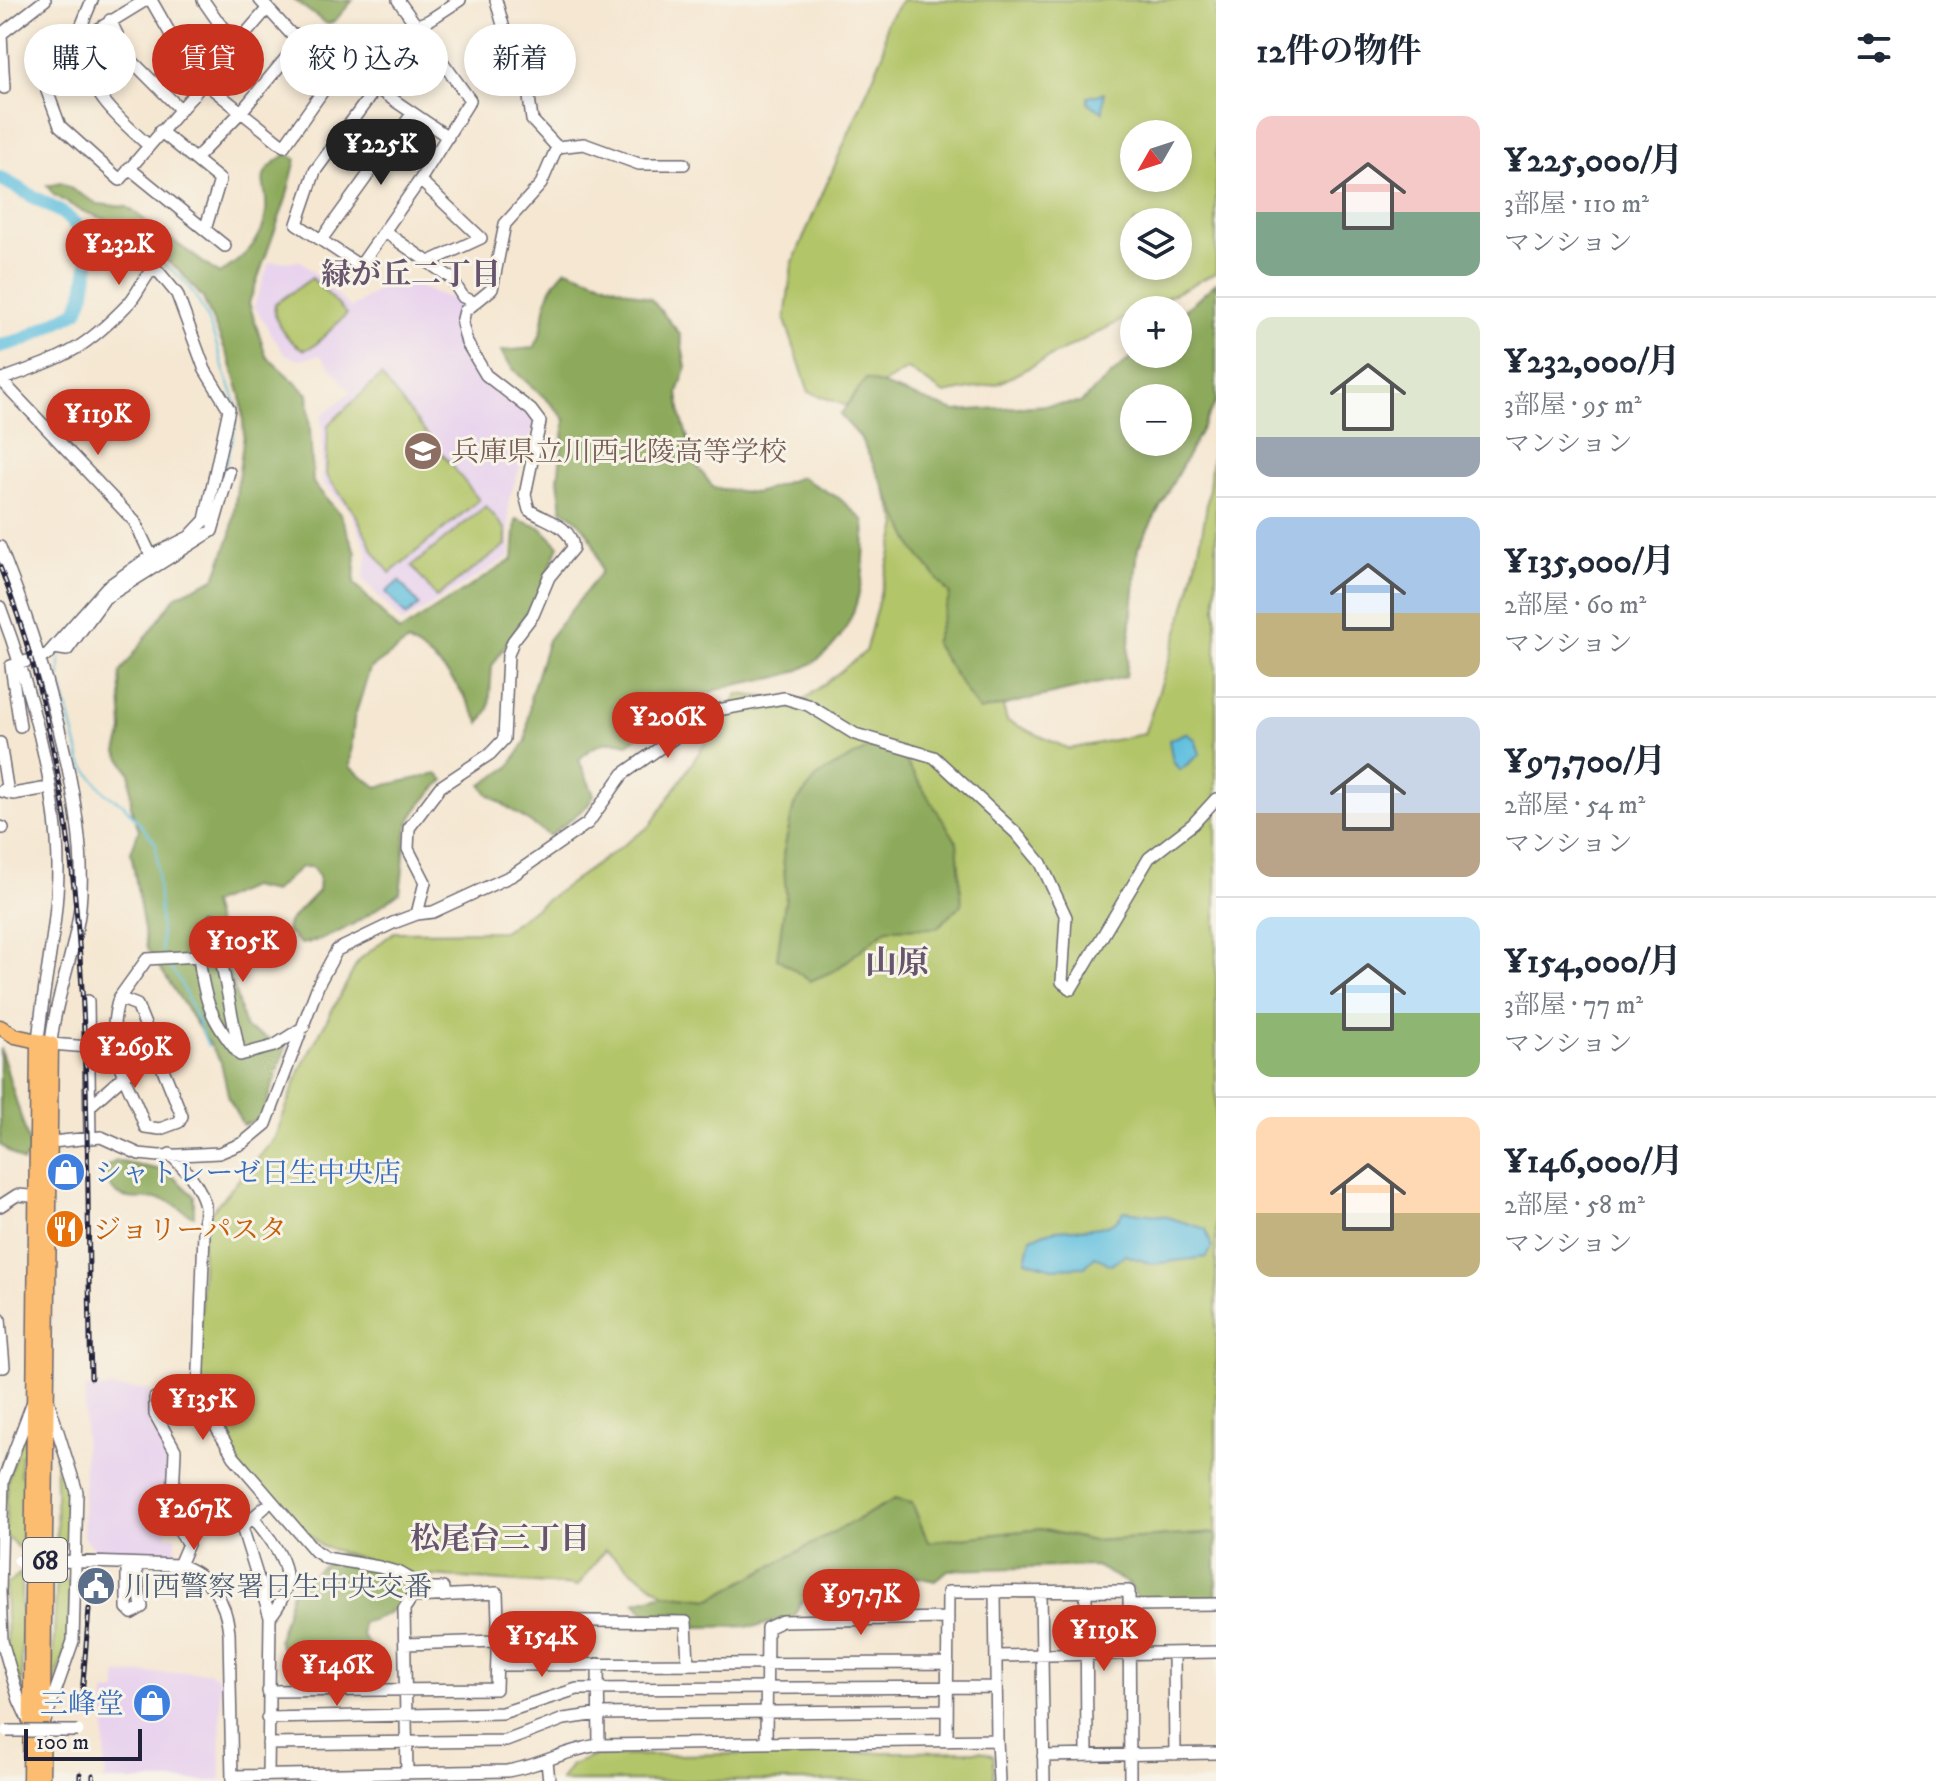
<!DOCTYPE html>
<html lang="ja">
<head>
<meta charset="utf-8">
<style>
  :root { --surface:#fff; --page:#f2f2f3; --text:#1f2937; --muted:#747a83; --line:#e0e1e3; --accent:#c8321e }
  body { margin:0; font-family:"IM FELL DW Pica","Noto Serif JP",serif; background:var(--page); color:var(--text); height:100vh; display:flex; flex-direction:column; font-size:30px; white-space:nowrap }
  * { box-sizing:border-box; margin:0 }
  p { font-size:26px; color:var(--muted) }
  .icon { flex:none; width:44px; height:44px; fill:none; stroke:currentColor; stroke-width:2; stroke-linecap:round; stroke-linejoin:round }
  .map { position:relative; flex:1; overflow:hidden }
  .details { display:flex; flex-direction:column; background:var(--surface); width:720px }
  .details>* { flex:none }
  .top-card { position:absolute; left:24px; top:24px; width:760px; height:72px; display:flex; gap:16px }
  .needle { width:52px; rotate:231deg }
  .buttons { position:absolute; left:1120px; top:120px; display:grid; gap:16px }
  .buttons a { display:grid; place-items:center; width:72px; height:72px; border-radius:50%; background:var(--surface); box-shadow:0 4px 12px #0003; font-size:40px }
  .scale { position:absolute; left:24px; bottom:20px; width:118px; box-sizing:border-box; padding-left:8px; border:4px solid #22223b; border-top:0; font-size:22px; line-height:28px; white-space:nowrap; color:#22223b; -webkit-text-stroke:6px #f7f3e8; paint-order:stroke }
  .price { position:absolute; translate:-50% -68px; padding:0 18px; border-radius:28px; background:var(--accent); color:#fff; font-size:26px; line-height:52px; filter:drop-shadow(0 2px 4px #0008) }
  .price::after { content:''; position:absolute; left:50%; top:48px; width:24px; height:18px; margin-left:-12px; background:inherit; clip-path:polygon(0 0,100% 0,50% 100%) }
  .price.active { background:#222; color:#fff }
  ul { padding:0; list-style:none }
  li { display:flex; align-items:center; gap:24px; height:200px; padding:0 40px }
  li+li { border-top:2px solid var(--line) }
  li span { display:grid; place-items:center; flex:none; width:224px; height:160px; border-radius:16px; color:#555 }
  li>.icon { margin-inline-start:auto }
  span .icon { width:96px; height:96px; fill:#fffc; stroke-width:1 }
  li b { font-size:34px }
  h2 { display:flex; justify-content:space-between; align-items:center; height:96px; padding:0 40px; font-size:34px }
  .tag { padding:0 28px; border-radius:36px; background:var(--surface); box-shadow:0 4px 12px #0003; font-size:28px; line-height:72px }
  .tag.active { background:var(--accent); color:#fff }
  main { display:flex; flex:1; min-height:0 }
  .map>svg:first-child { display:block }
  .built { fill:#e8d2ee }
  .green { fill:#b2c568; stroke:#6a7452; stroke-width:2; fill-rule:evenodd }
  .forest { fill:#8daa5c; stroke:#58664c; stroke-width:2; fill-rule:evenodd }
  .water { fill:#61c0df; stroke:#42718d; stroke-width:2 }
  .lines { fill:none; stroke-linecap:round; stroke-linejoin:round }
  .stream { stroke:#61c0df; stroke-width:2 }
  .river { stroke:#61c0df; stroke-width:14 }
  .minor-casing { stroke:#6c6770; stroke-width:14 }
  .major-casing { stroke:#6c6770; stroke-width:17 }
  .minor { stroke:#fff; stroke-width:11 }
  .major { stroke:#fcbd6f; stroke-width:14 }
  .rail-casing { stroke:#22223b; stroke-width:5 }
  .rail { stroke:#f7f3e8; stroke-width:2; stroke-dasharray:6; stroke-linecap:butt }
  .minor-bridge-casing { stroke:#6c6770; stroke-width:14; stroke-linecap:butt }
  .minor-bridge { stroke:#fff; stroke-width:11 }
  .labels { text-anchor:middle; stroke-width:6; stroke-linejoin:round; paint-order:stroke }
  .shield { fill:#f7f3e8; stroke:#62616f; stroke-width:2 }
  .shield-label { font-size:26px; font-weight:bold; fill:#22223b }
  .education-label { font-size:28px; fill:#785e54; stroke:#f7f3e8; text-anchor:start }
  .shop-label { font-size:28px; fill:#366cbe; stroke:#f7f3e8; text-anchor:start }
  .food-label { font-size:28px; fill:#c56008; stroke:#f7f3e8; text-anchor:start }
  .service-label { font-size:28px; fill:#4e5e75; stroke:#f7f3e8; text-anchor:start }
  .neighbourhood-label { font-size:30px; font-weight:bold; fill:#66556c; stroke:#f7f3e8 }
  .quarter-label { font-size:32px; font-weight:bold; fill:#66556c; stroke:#f7f3e8 }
</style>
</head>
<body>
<main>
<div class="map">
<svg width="1216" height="1781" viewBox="0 0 1216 1781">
  <rect width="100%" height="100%" fill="#f7f3e8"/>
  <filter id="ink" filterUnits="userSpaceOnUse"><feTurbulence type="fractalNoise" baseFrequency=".0125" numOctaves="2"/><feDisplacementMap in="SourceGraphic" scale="16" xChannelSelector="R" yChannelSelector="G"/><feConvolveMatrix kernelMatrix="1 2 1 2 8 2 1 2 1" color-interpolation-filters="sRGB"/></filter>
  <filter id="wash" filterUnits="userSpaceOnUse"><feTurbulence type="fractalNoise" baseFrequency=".006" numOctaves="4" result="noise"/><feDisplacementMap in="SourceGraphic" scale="32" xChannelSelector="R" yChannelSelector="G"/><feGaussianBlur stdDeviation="1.8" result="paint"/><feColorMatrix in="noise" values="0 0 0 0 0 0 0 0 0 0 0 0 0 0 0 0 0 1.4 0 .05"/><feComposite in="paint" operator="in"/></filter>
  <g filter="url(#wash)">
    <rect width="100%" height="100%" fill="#f5e7d1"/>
    <path class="built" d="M301,261L351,308L395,278L466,304L459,316L481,374L532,413L534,426L508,503L510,556L402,623L363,579L368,553L349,509L322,483V415L351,392L320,355L299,360L284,354L254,306L269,262Z
      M85,1388L150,1389V1433H160L166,1439L167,1535L176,1536V1552H97L83,1536Z
      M209,1672L220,1678L221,1781H105V1692L117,1691V1674Z"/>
    <path class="green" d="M902,0H1216V273L1142,310H1134V314L997,384L944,394L908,369L847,406L809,392L785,320L792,264L883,54L886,23ZM1134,134H1178V178H1134ZM1134,222H1178V266H1134Z
      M312,278L347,314L315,345L305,350C290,344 271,321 275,304Z
      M381,376L479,500L390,573L374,552L356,515L326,475L328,425Z
      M1216,434V1533L1093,1541L1040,1529L928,1542L912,1503L895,1499L711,1599L664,1594L605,1550L578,1586L416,1575L321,1546L236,1465L199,1380L203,1221L275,1138L300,1070L359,960L394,932L503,931L650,826L738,694L801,702L865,652L898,525L877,468L986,640L1007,721L1069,749L1144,734C1178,638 1210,539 1213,436Z
      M486,506L506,530V545L436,597L412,566Z
      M55,1426L72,1493V1536L57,1551Z
      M25,1427V1452L21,1456L20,1474L24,1478L21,1550L5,1535L8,1478Z
      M57,1571L70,1584L69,1637L51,1696Z
      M21,1573L22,1693L7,1647L5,1585Z
      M981,1751L994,1756L993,1781H560L571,1765L594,1756Z"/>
    <path class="forest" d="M294,0H353L335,21L327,24Z
      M287,154L296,159L286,199L249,303L266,356L308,394L313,483L340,514L356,553L354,583L399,632L513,559L516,519L540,527L559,546L536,599L492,666L489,709L480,723C461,688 443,661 408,642L370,669L354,719L350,767L377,787L437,774L444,780C393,829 410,829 400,892C370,914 337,939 301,944L286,931L288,922L318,891L319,877L312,867H301L273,892L250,887L211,904L245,1028L286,1047L261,1118L243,1125L229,1099L221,1062L147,948L131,852L139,830L131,807L130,773L117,752L123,731L120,673L176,596L215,578L231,534L244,434L241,396L230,361L203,298L178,269L112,222L80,210L54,195L47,186L61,183L98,204L127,207L219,274C241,260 264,241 266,212C269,180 249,178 287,154Z
      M566,269L651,299L680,334L686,368L678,393L681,416L696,465L714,488L756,493L800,477L839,498L864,521C868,589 853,660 778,677C756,682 733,683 712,692C681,704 654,724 628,744C608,738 592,745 579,760L594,795L588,805L550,836L488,794L482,785L509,767L526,741L531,694L548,640L601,572C596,543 588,525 562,509L558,480L565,420C547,393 516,381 501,351L534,348C552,318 534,302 566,269Z
      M1216,283V402L1138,548L1126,677L979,711L934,643L950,595L914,549L860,437L840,415L866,379L955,411L1080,403L1135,354H1178V316ZM1178,398V442H1134V398Z
      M874,745L901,754L957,842L962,904L937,928L887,929L836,970L810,981L777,958L786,895L783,854L794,805L819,775Z
      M0,1048L31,1150L23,1162L0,1145Z
      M116,1161L167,1171L194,1196V1216C183,1214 176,1202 165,1200C136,1194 121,1210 103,1175L107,1166Z
      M895,1499L912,1503L928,1542L1040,1529L1093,1541L1216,1533V1597L1138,1599L1129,1584L1096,1566L948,1570L935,1581L892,1572L800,1603L795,1616L759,1626L694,1627L682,1613L647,1615L635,1602L664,1594L711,1599Z
      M338,1554L417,1576C409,1604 390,1615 362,1623V1635L372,1650C347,1679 319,1673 288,1660L278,1641L292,1591Z"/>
    <path class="water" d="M1104,93L1103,112L1088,103V97Z
      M399,581L419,605L406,616L386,592Z
      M1186,733L1195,739L1200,754L1180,770L1173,762L1169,740Z
      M1124,1211L1164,1216L1206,1229L1212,1248L1207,1257L1153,1264L1125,1255L1111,1265L1095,1256L1085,1267L1052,1268L1026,1260L1031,1238C1039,1235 1048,1231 1056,1230C1078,1227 1112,1234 1124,1211Z"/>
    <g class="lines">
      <path class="stream" d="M92,240C176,255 201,284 223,367C227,382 237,397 236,414C236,435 226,460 221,481
        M60,652V679L81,762L106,794L123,804L156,843L162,952
        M166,962L180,981L208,1046"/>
      <path class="river" d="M0,178L64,214L92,240L84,292L77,311L25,339L0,346"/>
    </g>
  </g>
  <g filter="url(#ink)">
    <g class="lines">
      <g class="minor-casing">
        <path id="minor" d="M92,0L74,44L57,57L47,91L60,126L120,180L267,9
          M146,0L74,44C97,97 105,107 148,145
          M151,0L175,42L210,76
          M203,0L219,23L240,42
          M260,0L291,34L316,41L389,36L428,21L460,0
          M398,0L470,100L420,180L360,266L297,224L315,171L376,88L395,67L435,49
          M496,0L511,54L529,97L532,120L557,147
          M110,20L128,57L179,108
          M205,83L284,146L339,68L351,41
          M4,88L1,34L45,0
          M376,88L448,137
          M160,131L220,180L205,230
          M557,147L584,144L639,164H684
          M195,159L241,112L301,40
          M129,168L225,246
          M420,180L481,238L429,262
          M385,232L451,278L463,297L474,302
          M321,240L412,114
          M0,380C63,357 80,354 129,303C137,294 142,282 150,272L158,271L177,294L205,370L229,409L205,520L189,537L151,556L107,587L47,655L11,666L20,726
          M1,380L135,522L153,560
          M0,547C38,642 90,806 80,907C75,954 55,997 51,1044L89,1047
          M0,607C28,681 58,788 58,867C58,926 43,984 38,1042
          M54,648L67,650L105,598L212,531L229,472
          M0,743L8,793
          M1,791L13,794L48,788
          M0,827L3,828
          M417,914L425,882L408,849L409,828L440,787L490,754L504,739L508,655L513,641L533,615L549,577L573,548C571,525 546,521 529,510L525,495L540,422L531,410L486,375L467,343L462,323L465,311L492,289L505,224L541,184L557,147
          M213,919L239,1051
          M119,998L137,1005L182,1116L179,1122L160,1129L145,1127C129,1078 102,1055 119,998Z
          M119,998L147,959L199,956C204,1001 211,1020 240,1055
          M88,1001L90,1138
          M240,1055L274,1046L304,1027
          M90,1106L156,1047
          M42,1143L101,1137L139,1154L159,1156L219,1153L243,1143L266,1124L319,983L337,950L393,923L417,914L433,912L513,875L588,823L623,774L712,711L784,698L808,705L855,734L934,757L1016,833L1041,863L1066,917L1062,982L1071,989L1149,858L1193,824L1216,799
          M170,1154C186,1170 199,1183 205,1205L198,1397L234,1457L315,1551L326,1558L379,1567L400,1573L426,1588H443V1596
          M0,1206L17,1195L44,1197
          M0,1319L4,1367H0
          M155,1398V1414L175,1450L172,1520L188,1544L179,1565
          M265,1507L242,1527L270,1617L268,1775
          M253,1517C280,1551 303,1578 270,1617
          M58,1561L179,1565C210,1575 226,1601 229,1632L232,1780
          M127,1564V1608L132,1613L142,1607L135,1564
          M1086,1591L1087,1755
          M995,1592L997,1740
          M1041,1592L1044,1781
          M1130,1605L1216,1604
          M405,1644L497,1641
          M1174,1653L1175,1754
          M996,1656L1216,1652
          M598,1664L599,1745
          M497,1665L948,1663
          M268,1691L496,1689L498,1620
          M267,1718L502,1713L577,1689L996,1687
          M45,1721L73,1641L77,1492L48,1400
          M30,1724L19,1700L2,1641L0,1592L3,1481L32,1404
          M947,1741L948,1592L1129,1591L1130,1781
          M766,1742L767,1628L782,1621L948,1618
          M268,1744L506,1741L564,1719L599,1714L947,1710
          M1043,1756L1216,1753
          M547,1761L549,1781
          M407,1773L404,1609L412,1597L497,1593L498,1620L686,1622L688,1664
          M232,1776L507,1771C540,1766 567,1749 599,1745L997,1740L999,1781"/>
      </g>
      <g class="major-casing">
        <path id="major" d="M0,1027L15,1036L51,1044L42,1781
          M30,1781L38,1042"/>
      </g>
      <use href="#minor" class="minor"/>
      <use href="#major" class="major"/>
      <g class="rail-casing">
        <path id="rail" d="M0,567C102,825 83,1106 91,1378
          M82,1695L89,1609
          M80,1781V1774
          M93,1781V1775"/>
      </g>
      <use href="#rail" class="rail"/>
      <g class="minor-bridge-casing">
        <path id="minor-bridge" d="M19,1561H58
          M7,1731H78"/>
      </g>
      <use href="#minor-bridge" class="minor-bridge"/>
    </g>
  </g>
  <defs>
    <g id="school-disc" transform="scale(2)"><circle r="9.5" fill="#8d6e63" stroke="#f7f3e8"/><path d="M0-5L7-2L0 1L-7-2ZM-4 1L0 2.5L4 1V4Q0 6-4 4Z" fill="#fff"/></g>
    <g id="shop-disc" transform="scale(2)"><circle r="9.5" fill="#3f7fe0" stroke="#f7f3e8"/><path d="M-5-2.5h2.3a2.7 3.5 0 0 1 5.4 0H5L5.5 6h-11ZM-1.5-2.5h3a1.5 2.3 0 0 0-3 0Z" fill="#fff"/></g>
    <g id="restaurant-disc" transform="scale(2)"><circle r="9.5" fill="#e8710a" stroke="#f7f3e8"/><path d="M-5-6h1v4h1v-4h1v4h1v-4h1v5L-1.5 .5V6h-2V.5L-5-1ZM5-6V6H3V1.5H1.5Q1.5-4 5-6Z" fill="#fff"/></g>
    <g id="civic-disc" transform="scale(2)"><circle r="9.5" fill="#5c6f8a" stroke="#f7f3e8"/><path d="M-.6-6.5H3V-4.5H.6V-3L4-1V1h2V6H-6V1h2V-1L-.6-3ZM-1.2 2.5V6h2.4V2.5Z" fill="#fff"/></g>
  </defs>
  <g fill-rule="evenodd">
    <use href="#school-disc" x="423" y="451"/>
    <use href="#shop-disc" x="66" y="1172"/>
    <use href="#restaurant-disc" x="65" y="1229"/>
    <use href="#civic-disc" x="96" y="1586"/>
    <use href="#shop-disc" x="152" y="1703"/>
  </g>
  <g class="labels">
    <rect class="shield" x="23" y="1538" width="44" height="44" rx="6"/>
    <g class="shield-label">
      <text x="45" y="1569">68</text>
    </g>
    <g class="education-label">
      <text x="451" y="461">兵庫県立川西北陵高等学校</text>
    </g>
    <g class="shop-label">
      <text x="94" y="1182">シャトレーゼ日生中央店</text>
      <text x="124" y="1713" text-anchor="end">三峰堂</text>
    </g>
    <g class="food-label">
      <text x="93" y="1239">ジョリーパスタ</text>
    </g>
    <g class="service-label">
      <text x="124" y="1596">川西警察署日生中央交番</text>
    </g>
    <g class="neighbourhood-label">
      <text x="411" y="284">緑が丘二丁目</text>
      <text x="500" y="1548">松尾台三丁目</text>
    </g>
    <g class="quarter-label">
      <text x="897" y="973">山原</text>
    </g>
  </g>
</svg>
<div class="buttons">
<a><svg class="needle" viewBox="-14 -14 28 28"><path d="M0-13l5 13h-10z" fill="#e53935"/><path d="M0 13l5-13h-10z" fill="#747a83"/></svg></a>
<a><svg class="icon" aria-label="layers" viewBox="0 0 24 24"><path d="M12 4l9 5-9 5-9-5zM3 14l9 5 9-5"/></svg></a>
<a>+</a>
<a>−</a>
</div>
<div class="scale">100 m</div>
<b class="price active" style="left:381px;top:187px">¥225K</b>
<b class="price" style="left:119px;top:287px">¥232K</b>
<b class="price" style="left:98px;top:457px">¥119K</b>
<b class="price" style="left:668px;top:760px">¥206K</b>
<b class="price" style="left:243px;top:984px">¥105K</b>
<b class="price" style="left:135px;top:1090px">¥269K</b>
<b class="price" style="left:203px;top:1442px">¥135K</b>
<b class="price" style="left:194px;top:1552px">¥267K</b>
<b class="price" style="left:861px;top:1637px">¥97.7K</b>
<b class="price" style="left:1104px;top:1673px">¥119K</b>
<b class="price" style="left:542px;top:1679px">¥154K</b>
<b class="price" style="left:337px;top:1708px">¥146K</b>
<div class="top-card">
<a class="tag">購入</a>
<a class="tag active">賃貸</a>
<a class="tag">絞り込み</a>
<a class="tag">新着</a>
</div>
</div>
<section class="details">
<h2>12件の物件<svg class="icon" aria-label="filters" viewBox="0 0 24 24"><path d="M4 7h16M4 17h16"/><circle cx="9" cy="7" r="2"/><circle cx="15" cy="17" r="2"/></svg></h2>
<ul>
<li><span style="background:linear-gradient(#f6c9c9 60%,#7fa58c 0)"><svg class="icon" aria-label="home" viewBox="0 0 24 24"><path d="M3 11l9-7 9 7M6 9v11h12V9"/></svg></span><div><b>¥225,000/月</b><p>3部屋 · 110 m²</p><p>マンション</p></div></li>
<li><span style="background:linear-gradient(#dfe7d0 75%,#9aa5b1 0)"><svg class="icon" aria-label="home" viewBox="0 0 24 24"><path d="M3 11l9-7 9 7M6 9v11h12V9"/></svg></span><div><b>¥232,000/月</b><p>3部屋 · 95 m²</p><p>マンション</p></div></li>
<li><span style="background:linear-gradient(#a9c7e8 60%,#c2b280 0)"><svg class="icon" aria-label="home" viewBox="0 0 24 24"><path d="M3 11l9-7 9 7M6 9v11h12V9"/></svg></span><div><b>¥135,000/月</b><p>2部屋 · 60 m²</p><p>マンション</p></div></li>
<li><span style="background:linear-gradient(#c9d6e8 60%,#b9a48a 0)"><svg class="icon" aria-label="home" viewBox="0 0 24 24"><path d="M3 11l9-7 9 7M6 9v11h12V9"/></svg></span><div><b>¥97,700/月</b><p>2部屋 · 54 m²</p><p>マンション</p></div></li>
<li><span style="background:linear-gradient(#bfe0f5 60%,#8fb573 0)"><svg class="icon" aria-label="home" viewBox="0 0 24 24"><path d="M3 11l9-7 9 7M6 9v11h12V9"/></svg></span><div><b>¥154,000/月</b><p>3部屋 · 77 m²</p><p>マンション</p></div></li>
<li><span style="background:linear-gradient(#ffd9b3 60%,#c2b280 0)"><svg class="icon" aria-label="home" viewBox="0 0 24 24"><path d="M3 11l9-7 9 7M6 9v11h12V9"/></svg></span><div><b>¥146,000/月</b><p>2部屋 · 58 m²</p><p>マンション</p></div></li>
</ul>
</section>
</main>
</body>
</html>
